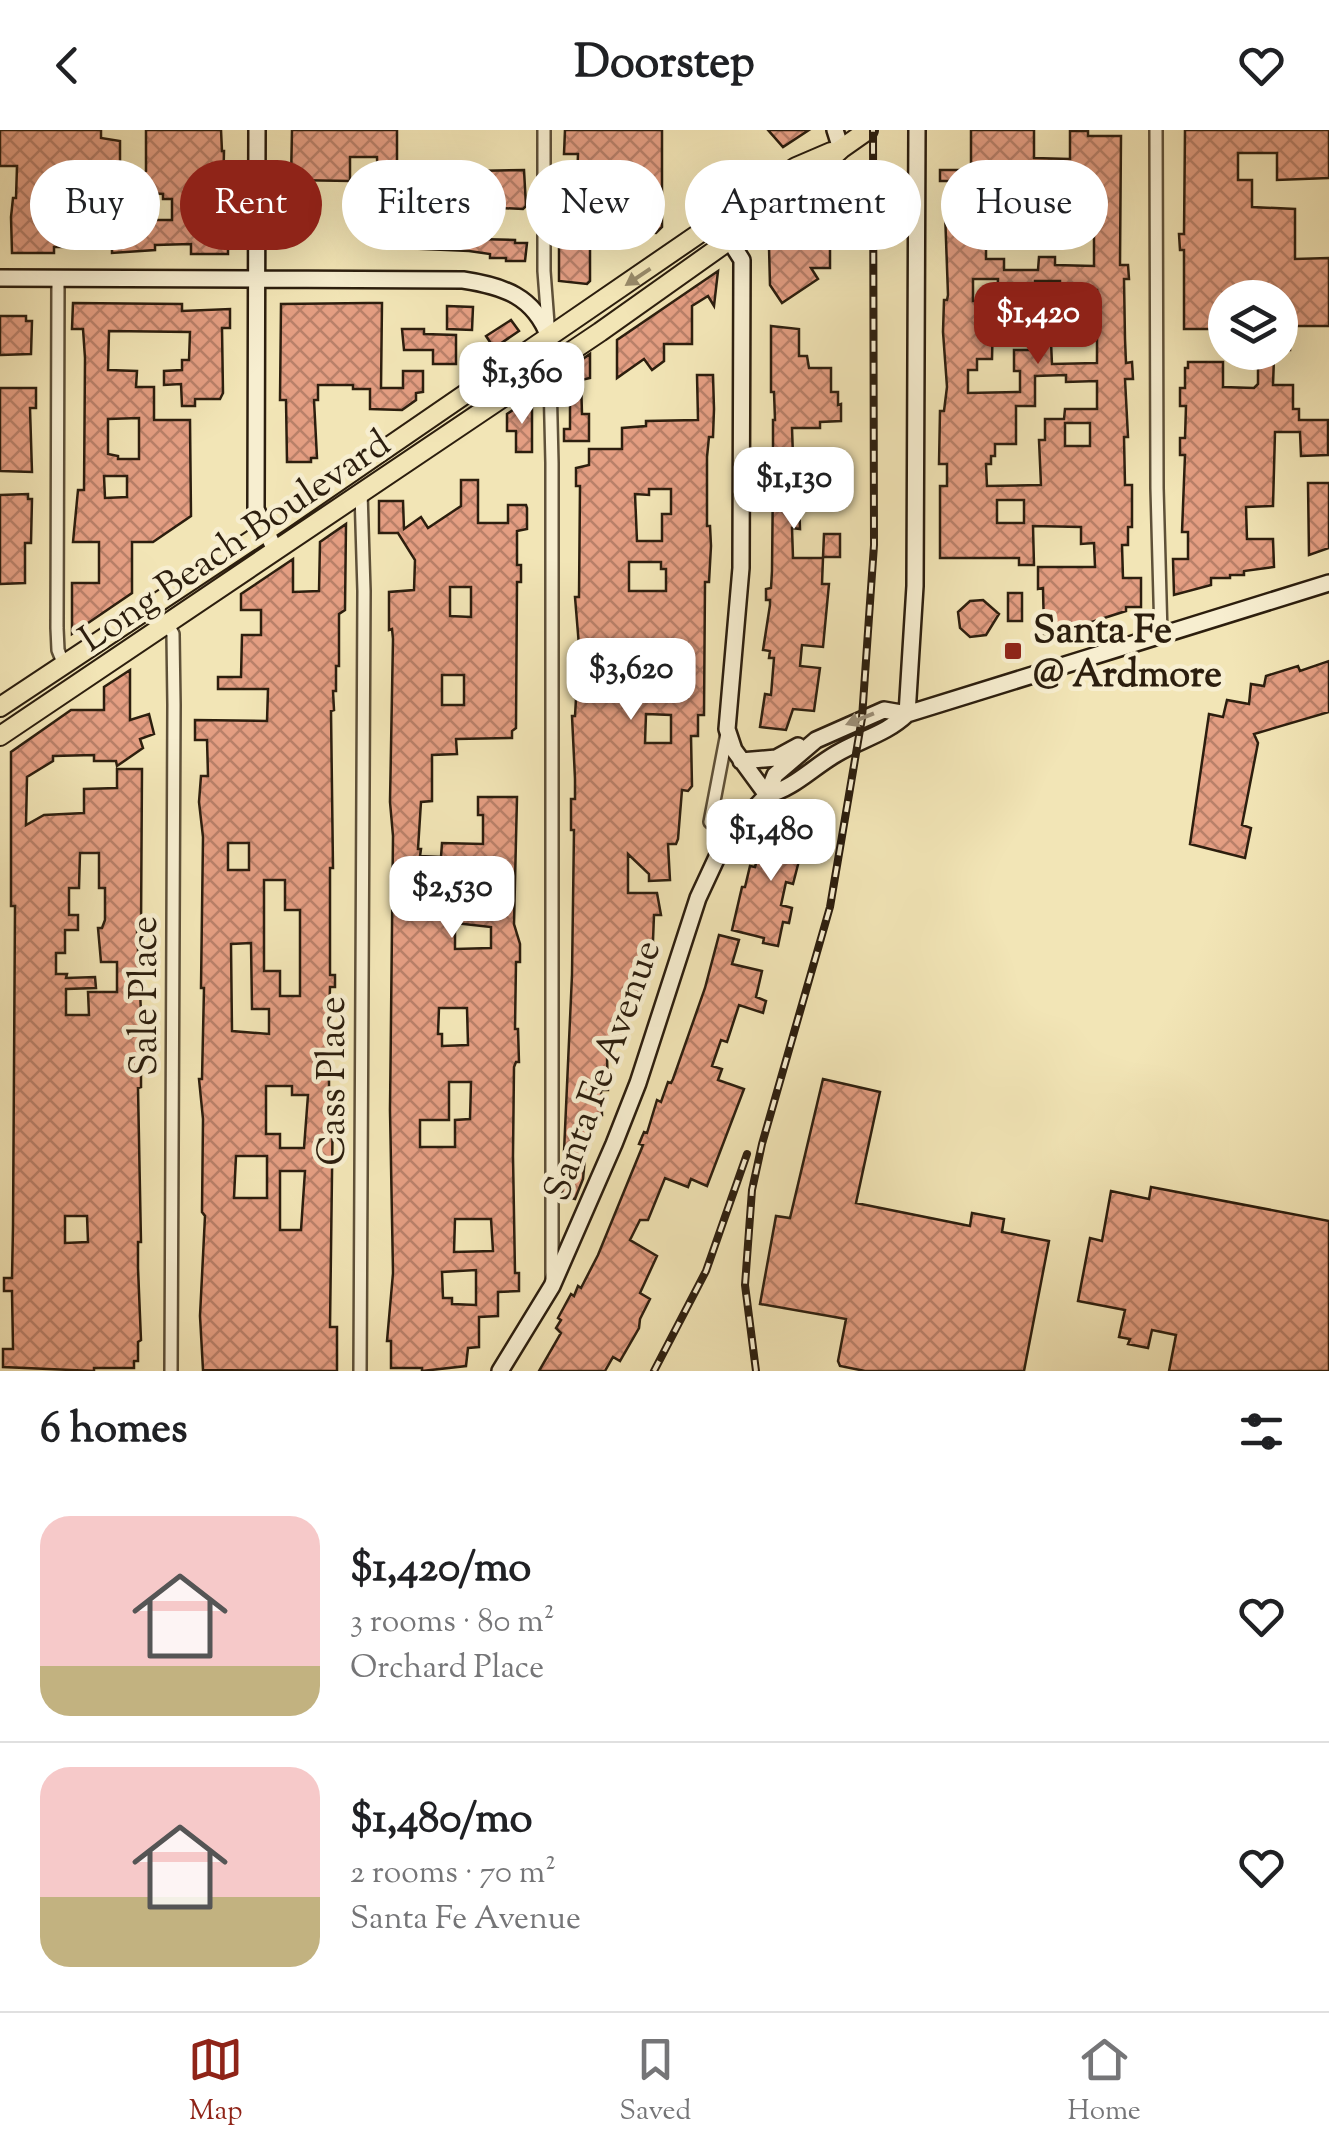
<!DOCTYPE html>
<html lang="en">
<head>
<meta charset="utf-8">
<style>
  :root { --surface:#fff; --page:#f6f6f6; --text:#202124; --muted:#757577; --line:#e0e0e0; --accent:#8f2418 }
  body { margin:0; font-family:"Sorts Mill Goudy",serif; background:var(--page); color:var(--text); height:100vh; display:flex; flex-direction:column; font-size:38px; white-space:nowrap }
  * { box-sizing:border-box; margin:0 }
  p { font-size:32px; color:var(--muted) }
  .icon { flex:none; width:55px; height:55px; fill:none; stroke:currentColor; stroke-width:2; stroke-linecap:round; stroke-linejoin:round }
  .map { position:relative; height:1241px; overflow:hidden }
  .drawer { display:flex; flex-direction:column; background:var(--surface); flex:1 }
  .drawer>* { flex:none }
  .banner { position:absolute; left:30px; top:30px; width:1270px; height:90px; display:flex; gap:20px }
  .tools { position:absolute; left:1208px; top:150px; display:grid; gap:20px }
  .tools a { display:grid; place-items:center; width:90px; height:90px; border-radius:50%; background:var(--surface); box-shadow:0 10px 40px #0002; font-size:50px }
  .price { position:absolute; translate:-50% -85px; padding:0 22px; border-radius:20px; background:#fff; color:#222; font-size:32px; line-height:65px; filter:drop-shadow(0 2px 5px #0008) }
  .price::after { content:''; position:absolute; left:50%; top:60px; width:30px; height:22px; margin-left:-15px; background:inherit; clip-path:polygon(0 0,100% 0,50% 100%) }
  .price.current { background:var(--accent); color:#fff }
  ul { padding:0; list-style:none }
  li { display:flex; align-items:center; gap:30px; height:250px; padding:0 40px }
  li+li { border-top:2px solid var(--line) }
  li span { display:grid; place-items:center; flex:none; width:280px; height:200px; border-radius:30px; color:#555 }
  li>.icon { margin-inline-start:auto }
  span .icon { width:120px; height:120px; fill:#fffc; stroke-width:1 }
  li b { font-size:42px }
  h2 { display:flex; justify-content:space-between; align-items:center; height:120px; padding:0 40px; font-size:42px }
  .chip { padding:0 35px; border-radius:45px; background:var(--surface); box-shadow:0 10px 40px #0002; font-size:35px; line-height:90px }
  .chip.current { background:var(--accent); color:#fff }
  header { display:flex; justify-content:space-between; align-items:center; height:130px; padding:0 40px; background:var(--surface); font-size:45px; font-weight:700 }
  .menu { display:flex; justify-content:space-around; align-items:center; height:140px; border-top:2px solid var(--line); background:var(--surface); font-size:28px; color:var(--muted) }
  .menu a { display:grid; justify-items:center; gap:5px }
  .menu .current { color:var(--accent) }
  .map>svg:first-child { display:block }
  .building { fill:url(#building-cross-hatch); stroke:#2c1e0e; stroke-width:2.5; fill-rule:evenodd }
  .lines { fill:none; stroke-linecap:round; stroke-linejoin:round }
  .street-casing { stroke:#5e5038; stroke-width:16 }
  .secondary-casing { stroke:#2c1e0e; stroke-width:20 }
  .primary-casing { stroke:#2c1e0e; stroke-width:22 }
  .street { stroke:#f7eed0; stroke-width:11 }
  .secondary { stroke:#f7eed0; stroke-width:15 }
  .primary { stroke:#f2e5b6; stroke-width:18 }
  .rail-casing { stroke:#2c1e0e; stroke-width:8 }
  .rail { stroke:#f7eed0; stroke-width:4; stroke-dasharray:11; stroke-linecap:butt }
  .oneway { fill:#998b6a }
  .oneway2 { fill:#9c9079 }
  .poi-dot { fill:#8f2418; stroke:#f7eed0; stroke-width:4 }
  .labels { text-anchor:middle; stroke-width:9; stroke-linejoin:round; paint-order:stroke }
  .street-label { font-size:38px; fill:#2c1e0e; stroke:#f7eed0 }
  .poi-label { font-size:38px; font-weight:bold; fill:#2c1e0e; stroke:#f7eed0; text-anchor:start }
</style>
</head>
<body>
<header><svg class="icon" aria-label="back" viewBox="0 0 24 24"><path d="M15 5l-7 7 7 7"/></svg>Doorstep<svg class="icon" aria-label="heart" viewBox="0 0 24 24"><path d="M12 20l-8-8c-3-5 5-10 8-4 3-6 11-1 8 4z"/></svg></header>
<div class="map">
<svg width="1329" height="1241" viewBox="0 0 1329 1241">
  <defs>
    <pattern id="building-cross-hatch" width="8" height="8" patternUnits="userSpaceOnUse" patternTransform="scale(2.5)"><rect width="8" height="8" fill="#e49e82"/><path d="M0 0l8 8M0 8l8-8" fill="none" stroke="#b98069"/></pattern>
  </defs>
  <rect width="100%" height="100%" fill="#f2e5b6"/>
  <filter id="stains"><feTurbulence type="fractalNoise" baseFrequency=".002" numOctaves="4"/><feColorMatrix values="0 0 0 0 .2 0 0 0 0 .09 0 0 0 0 .02 0 0 0 .5 -.17"/></filter>
  <radialGradient id="worn" r=".72"><stop offset=".6" stop-color="#630" stop-opacity="0"/><stop offset="1" stop-color="#630" stop-opacity=".3"/></radialGradient>
  <path class="building" d="M0,0H101V8L120,11V33H110V51L53,52L54,85H86L87,77H122V83H128V90H172V69H163V64L138,62V44L146,41V0H221L222,21H224L222,103H228V124H191V114L155,115V120L112,123V114H78V117H54V123H12L11,87L13,68H16L17,36H0Z
    M292,0H397V38L421,37V43H451V48H473V41L524,40L526,76L523,79L477,77V109L515,110V113H527L525,131H506V128H490V124L469,121L402,118L403,60H378L377,27H350V51L291,50Z
    M565,0H662V97L656,103L622,100V54H577L578,24H564Z
    M768,0H809L783,17Z
    M971,0H1034V28L1070,29V1H1088V6H1121L1120,135H1128L1129,149H1124L1125,209L1126,233L1132,232L1133,249H1125L1128,307H1124L1125,355H1132V397H1128V415H1122L1123,448H1141V477H1126V481L1054,504H1044L1043,458L1038,459V437H1095L1094,413L1081,414V397L1033,396L1034,435H1019V428H940V356H947V334H939L940,281H944L947,257L943,202L944,170H947L948,165L945,82H948V77H957V51H940V40H971ZM1034,49H1068V60L1094,59V89H1075V100H1094V136L1055,135V127H1039L1038,140H1004V129H986V95H993V74H1017L1018,101H1032V93H1053V77L1034,78ZM973,149H998L997,170L973,171ZM1035,151H1060V161L1097,160V233L1052,234L1051,212L1037,213V220H1014V241H1020V262L968,263V240H977V229H992L993,188L1011,187V178H1034ZM1066,245V252L1097,251V279H1065L1064,289H1045V310H1039L1041,355L987,356L986,334H991V326H995V314H1016V276H1035V246ZM1065,293H1090V316H1065ZM997,370H1024V393H997Z
    M1185,0H1329V48L1277,50V23H1238V50H1252V77L1295,79V129L1329,128V196H1290V220H1280V168L1277,164H1225V199H1184V120H1180L1179,104H1184Z
    M559,83H590V151L587,154L559,151Z
    M812,88L813,110H830V138H811L818,149L782,173L770,155L769,117Z
    M718,141L714,176L708,166L692,176V214H664V231L652,240L644,229L617,248V210Z
    M73,173L182,174V181L230,179V198H222L223,263L220,269H195V276H182L181,254L164,255V241L182,240V230H189L190,202L109,201L108,240L137,241L136,257H154V290H190L191,386L153,412H132V463L72,504V453H99V412H73L78,360H84L85,228L83,199H72ZM139,288V329H118V326L108,324V289ZM104,346H127V367L105,368Z
    M369,173H382L381,258H403V241H423V262L416,263V270L402,280L370,279V259H353V255H318V270H314L317,328H311V332H287L286,270H280L281,174Z
    M447,176L473,177L472,200L447,199Z
    M0,186H26V191H32L31,224L0,225Z
    M511,190L519,201L494,218L486,206Z
    M771,196L799,199V226H807L809,238H831V262H838V275L841,274V291L820,292V298H792L793,326H806V345H798L800,399L792,398L793,428H823L822,454H829L823,517L802,515L800,536L820,538L814,581L793,579L786,600L760,597L765,564L771,565L774,528H769L770,521L763,520L770,475V470H766V459L771,458L772,441L773,345L768,341V330L773,326V290H775L774,262H771Z
    M402,199H424V204L456,205V234H433V220H404Z
    M590,224V248L581,250L582,284H589V311H564V299H570V269H564V242Z
    M1258,228H1274L1273,255H1293V279H1299V290H1328V325L1301,326L1300,302H1275L1273,376L1246,377L1247,409H1273L1274,437L1244,441V445H1230V448H1211V455L1174,465L1173,429H1188V402H1182L1185,325H1180V308H1185L1186,276H1180V258H1185V238H1188V232H1223V257L1254,258L1258,254Z
    M697,245H713L714,279L713,307H709L707,327V396H710L711,416L709,452H705L704,585H698V606H691L692,656L688,661L682,660L678,709L676,714H668L670,750L649,751V744L628,724V763H657L661,785H654L652,836L641,837V857L639,862H634L635,881L634,887L627,888V906H623V913H613V927H607L608,960H601L602,985L589,986L583,1049L575,1069L562,1066L572,845L574,700H571V669H575V649L572,586H575L579,516L575,467H579L580,356H576V338L589,335V319H622V298L646,296V291L698,290ZM649,359H671V384H662V411H637L635,364L649,365ZM629,432H661V439H666V461H629ZM639,535V561L610,560V536ZM646,584L671,585V613H645Z
    M0,258H36V278H30L32,342L0,341Z
    M524,273H532V322H516V301H507V284Z
    M461,350H478V393H508V375H526L527,378V399L517,401V435H521V452H517L516,598L512,601V608L456,609L457,624L432,625V671L421,672L418,719H421L420,726L441,727L442,713L483,714V685H478V667H517L514,794L520,814V832H516L515,899H518L519,932H516L514,937L513,1026L515,1143H519V1161L498,1162V1186L479,1187V1217L468,1218L466,1236L422,1241V1238H391V1211H387L393,1143L390,980L393,706L390,672L393,509L392,499L389,500V462L414,460L415,430L398,403H379V371H403L404,399L421,387L428,398L461,376ZM450,457H471V487L450,486ZM442,545H464V575H442ZM455,793L491,797V818L455,819ZM439,878H467L468,915L442,916V904H438ZM449,952H471L470,989L455,990V1017H420V990H449ZM455,1089H491L493,1121L454,1122ZM476,1140V1175L452,1174V1168H443L442,1142Z
    M839,350V364H822V351Z
    M1308,353H1329V418L1309,425Z
    M28,364V369H32L31,413H25V453L0,454V365Z
    M346,394L345,480L339,484V536H336V561H333L334,580L331,581L333,738H330V845H335V857H330L329,890V960L333,968L330,1197H337V1241L203,1240L200,1186L205,1086L202,1082L203,989L199,949H202L204,858H201L203,707L199,672L201,646H208L207,610H195V590L267,591L268,559H218V547H241L242,505H261V480H241V464L293,429V462L319,461L320,412ZM228,713H249V740H228ZM264,750H285V780H300V866H280V841H264ZM251,813L252,879H269V904L232,901L231,814ZM266,956H292V965H308L304,1018H280V1004H266ZM236,1026H267V1068H234ZM280,1041H305L301,1100H280Z
    M824,404H840V427H823Z
    M1008,463H1022V491H1008Z
    M983,470L999,484L986,505L970,507L960,498L958,482L970,471Z
    M1329,531V582L1254,604L1258,613L1242,695L1251,698L1245,728L1190,714L1209,584L1223,587L1227,570L1249,574L1251,554L1264,556L1266,546L1298,536L1300,541Z
    M130,540V590L149,584L154,604L140,609L143,618L117,636L116,631H94V625L53,626V631L27,647L26,695L44,685L84,683V659L117,658V639H142L141,800H137L141,882V957L138,958L141,1112H138V1138L141,1210L138,1212V1231H134V1238H94V1241L3,1237V1219H13L12,1161H4V1148H12L13,1097L15,776H11V622L71,580H104V557ZM80,723H99V758H105V790L102,798H98L101,832H117V862H88L89,885H66V859L96,858L95,847L66,848L67,844H56V823H65V800H78V785H69V758H79ZM65,1086H87L88,1112L65,1113Z
    M784,686L802,690L801,697L810,698L806,724L801,723L793,754L786,752L781,775L792,778L789,793L783,792L778,816L763,813L764,808L732,800L742,757H745L750,736L755,737L763,707L780,711Z
    M719,805L739,810L732,834L762,841L756,867L766,871L763,883L739,875L727,912L721,910L712,936L722,939L718,950L744,959L707,1056L691,1049L688,1057L665,1048L648,1090H640L630,1110L657,1126L640,1163L650,1169L640,1189L639,1198L620,1231L613,1227L605,1241H539L561,1203L556,1198L561,1190L558,1188L571,1164L574,1166L578,1156L581,1158L598,1125L643,1015L639,1014L644,1002L647,1003L657,970L661,972L668,952L671,953L673,949L705,858Z
    M823,949L880,962L856,1073L970,1096L972,1083L1004,1089L1002,1102L1049,1111L1024,1241H865L840,1236L838,1231L846,1189L760,1174L776,1086L790,1088Z
    M1151,1057L1329,1091V1241H1169L1176,1205L1152,1200L1148,1218L1128,1214L1130,1209L1119,1207L1125,1180L1078,1171L1090,1108L1102,1111L1111,1061L1149,1069Z"/>
  <g class="lines">
    <g class="street-casing">
      <path id="street" d="M544,0V141L549,207L552,333V1151
        M1156,0L1157,358L1161,505
        M58,149L57,498L58,520L64,535
        M167,493L173,504L174,575L171,1241
        M710,692L727,603
        M360,1241L364,461L361,362"/>
    </g>
    <g class="secondary-casing">
      <path id="secondary" d="M257,0L256,379L275,420
        M835,0L841,19
        M718,92L742,130L741,438L727,599L734,620L767,665
        M0,148L463,150C503,156 534,166 549,207
        M907,584L915,456L917,0
        M741,631L776,628L798,616
        M767,665C794,658 812,638 836,624C861,609 886,604 907,584L1329,453
        M500,1241L552,1156L614,1014L638,953L698,768L718,725L732,702L767,665L775,645L816,610L884,580L907,584"/>
    </g>
    <g class="primary-casing">
      <path id="primary" d="M0,577L279,392L796,37L831,22
        M0,606L600,202L779,75L841,19L868,0"/>
    </g>
    <use href="#street" class="street"/>
    <use href="#secondary" class="secondary"/>
    <use href="#primary" class="primary"/>
    <g class="rail-casing">
      <path id="rail" d="M654,1241L706,1141L747,1024
        M756,1241L745,1155L752,1060L762,1014L830,777L862,588L874,415L873,0"/>
    </g>
    <use href="#rail" class="rail"/>
  </g>
  <defs><path id="oneway-solid" d="M-6-.8H1V-3.2L6.5 0L1 3.2V.8H-6Z" transform="scale(2.5)"/></defs>
  <use class="oneway" href="#oneway-solid" transform="translate(638 147) rotate(146)"/>
  <use class="oneway2" href="#oneway-solid" transform="translate(860 589) rotate(158)"/>
  <rect class="poi-dot" x="1003" y="511" width="20" height="20" rx="5"/>
  <g class="labels">
    <g class="street-label">
      <text transform="translate(234 410) rotate(-34)" y="13">Long Beach Boulevard</text>
      <text transform="translate(143 866) rotate(-90)" y="13">Sale Place</text>
      <text transform="translate(601 940) rotate(-70)" y="13">Santa Fe Avenue</text>
      <text transform="translate(331 951) rotate(-90)" y="13">Cass Place</text>
    </g>
    <g class="poi-label">
      <text x="1033" y="512">Santa Fe<tspan x="1033" dy="44">@ Ardmore</tspan></text>
    </g>
  </g>
  <rect width="100%" height="100%" filter="url(#stains)"/>
  <rect width="100%" height="100%" fill="url(#worn)"/>
</svg>
<div class="tools">
<a><svg class="icon" aria-label="layers" viewBox="0 0 24 24"><path d="M12 4l9 5-9 5-9-5zM3 14l9 5 9-5"/></svg></a>
</div>
<b class="price current" style="left:1038px;top:237px">$1,420</b>
<b class="price" style="left:522px;top:297px">$1,360</b>
<b class="price" style="left:794px;top:402px">$1,130</b>
<b class="price" style="left:631px;top:593px">$3,620</b>
<b class="price" style="left:771px;top:754px">$1,480</b>
<b class="price" style="left:452px;top:811px">$2,530</b>
<div class="banner">
<a class="chip">Buy</a>
<a class="chip current">Rent</a>
<a class="chip">Filters</a>
<a class="chip">New</a>
<a class="chip">Apartment</a>
<a class="chip">House</a>
</div>
</div>
<section class="drawer">
<h2>6 homes<svg class="icon" aria-label="filters" viewBox="0 0 24 24"><path d="M4 7h16M4 17h16"/><circle cx="9" cy="7" r="2"/><circle cx="15" cy="17" r="2"/></svg></h2>
<ul>
<li><span style="background:linear-gradient(#f6c9c9 75%,#c2b280 0)"><svg class="icon" aria-label="home" viewBox="0 0 24 24"><path d="M3 11l9-7 9 7M6 9v11h12V9"/></svg></span><div><b>$1,420/mo</b><p>3 rooms · 80 m²</p><p>Orchard Place</p></div><svg class="icon" aria-label="heart" viewBox="0 0 24 24"><path d="M12 20l-8-8c-3-5 5-10 8-4 3-6 11-1 8 4z"/></svg></li>
<li><span style="background:linear-gradient(#f6c9c9 65%,#c2b280 0)"><svg class="icon" aria-label="home" viewBox="0 0 24 24"><path d="M3 11l9-7 9 7M6 9v11h12V9"/></svg></span><div><b>$1,480/mo</b><p>2 rooms · 70 m²</p><p>Santa Fe Avenue</p></div><svg class="icon" aria-label="heart" viewBox="0 0 24 24"><path d="M12 20l-8-8c-3-5 5-10 8-4 3-6 11-1 8 4z"/></svg></li>
</ul>
</section>
<nav class="menu">
<a class="current"><svg class="icon" aria-label="map" viewBox="0 0 24 24"><path d="M3 6l6-2 6 2 6-2v14l-6 2-6-2-6 2zM9 4v14M15 6v14"/></svg>Map</a>
<a><svg class="icon" aria-label="saved" viewBox="0 0 24 24"><path d="M7 4h10v16l-5-4-5 4z"/></svg>Saved</a>
<a><svg class="icon" aria-label="home" viewBox="0 0 24 24"><path d="M3 11l9-7 9 7M6 9v11h12V9"/></svg>Home</a>
</nav>
</body>
</html>
